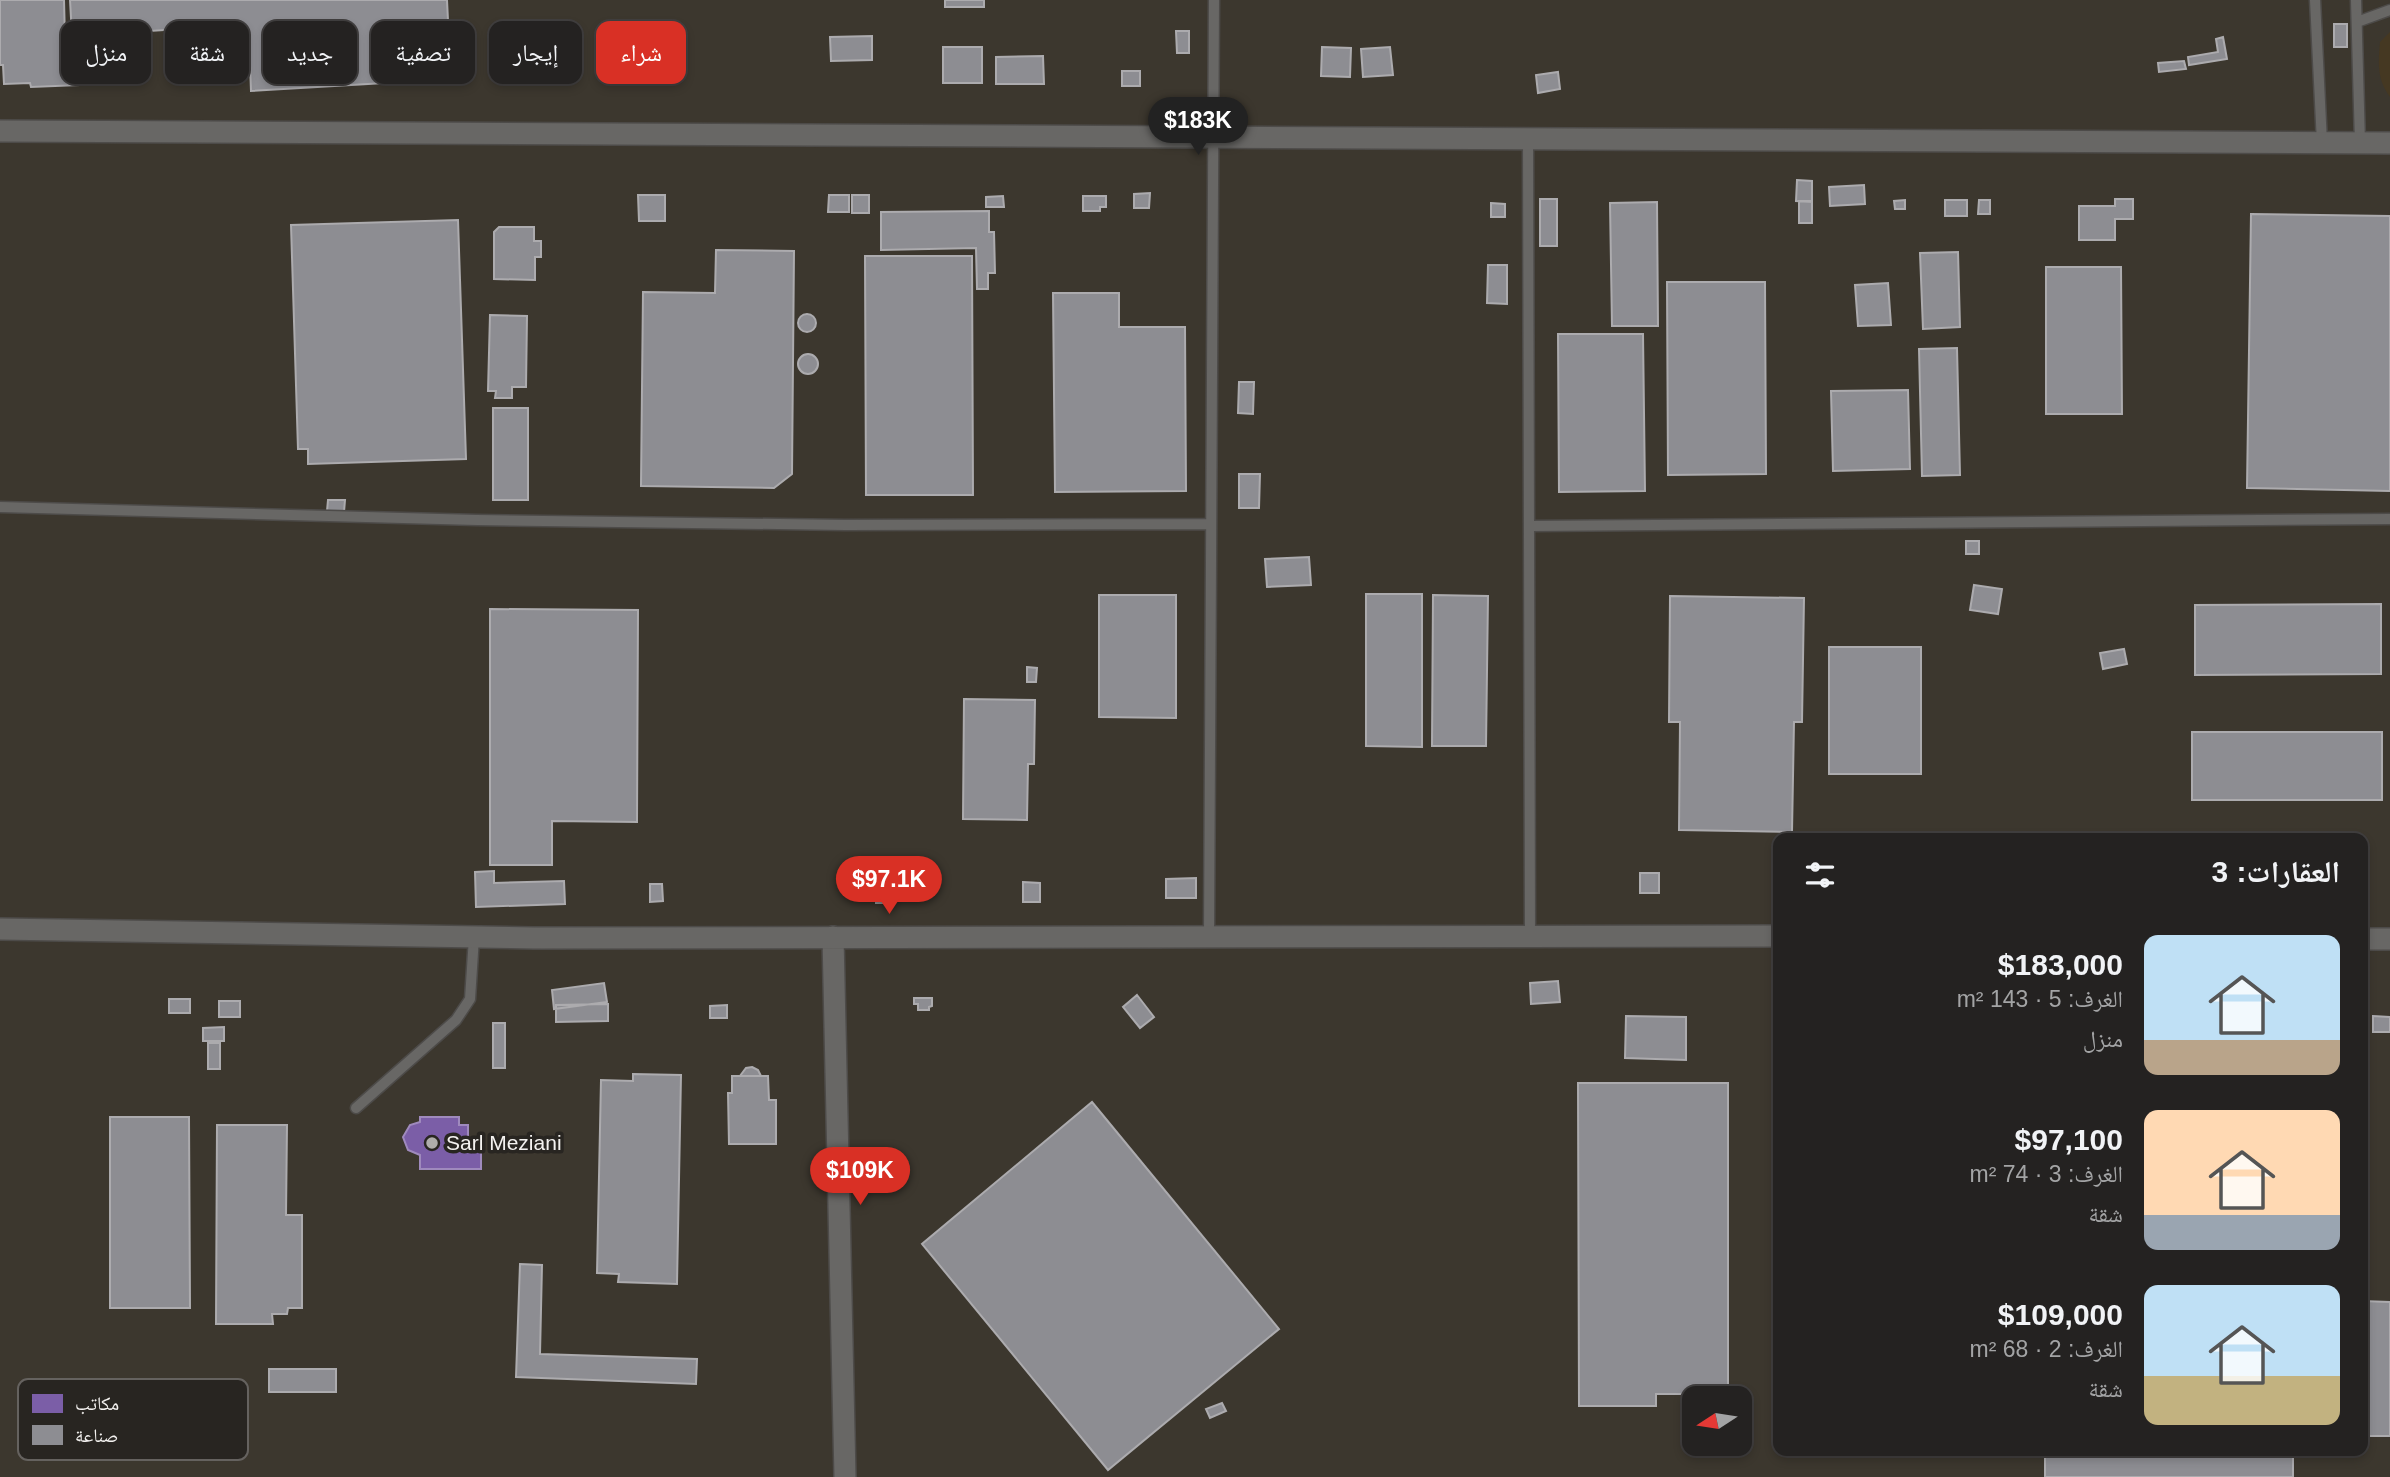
<!DOCTYPE html>
<html lang="ar">
<head>
<meta charset="utf-8">
<style>
  :root { --surface:#242221; --page:#302f2e; --text:#f1f3f6; --muted:#a3a4a5; --line:#413f3f; --accent:#d93025 }
  body { margin:0; font-family:Arial,"Noto Naskh Arabic",sans-serif; background:var(--page); color:var(--text); direction:rtl; height:100vh; display:flex; flex-direction:column; font-size:26px; white-space:nowrap }
  * { box-sizing:border-box; margin:0 }
  p { font-size:23px; color:var(--muted) }
  .icon { flex:none; width:38px; height:38px; fill:none; stroke:currentColor; stroke-width:2; stroke-linecap:round; stroke-linejoin:round }
  .map { position:relative; flex:1; overflow:hidden; direction:ltr }
  .details { position:absolute; left:1773px; top:833px; width:595px; height:623px; display:flex; flex-direction:column; background:var(--surface); border-radius:14px; box-shadow:0 4px 10px #0003,0 0 0 2px var(--line); direction:rtl }
  .details>* { flex:none }
  .top-card { position:absolute; left:21px; top:21px; width:665px; height:63px; direction:rtl; display:flex; gap:14px }
  .needle { width:46px; rotate:258deg }
  .fabs { position:absolute; left:1682px; top:1386px; display:grid; gap:14px }
  .fabs a { display:grid; place-items:center; width:70px; height:70px; border-radius:14px; background:var(--surface); box-shadow:0 4px 10px #0003,0 0 0 2px var(--line); font-size:35px }
  .price { position:absolute; translate:-50% -60px; padding:0 16px; border-radius:24px; background:var(--accent); color:#fff; font-size:23px; line-height:46px; filter:drop-shadow(0 2px 4px #0008) }
  .price::after { content:''; position:absolute; left:50%; top:42px; width:21px; height:16px; margin-left:-10px; background:inherit; clip-path:polygon(0 0,100% 0,50% 100%) }
  .price.selected { background:#222; color:#fff }
  ul { padding:0; list-style:none }
  li { display:flex; align-items:center; gap:21px; height:175px; padding:0 28px }
  li span { display:grid; place-items:center; flex:none; width:196px; height:140px; border-radius:14px; color:#555 }
  li>.icon { margin-inline-start:auto }
  span .icon { width:84px; height:84px; fill:#fffc; stroke-width:1 }
  li b { font-size:30px }
  h2 { display:flex; justify-content:space-between; align-items:center; height:84px; padding:0 28px; font-size:30px }
  .chip { padding:0 24px; border-radius:14px; background:var(--surface); box-shadow:0 4px 10px #0003,0 0 0 2px var(--line); font-size:24px; line-height:63px }
  .chip.selected { background:var(--accent); color:#fff }
  .map>svg:first-child { display:block }
  .built { fill:#3c372e; fill-rule:evenodd }
  .green { fill:#453822 }
  .offices { fill:#7b5ea7; stroke:#9f8abd; stroke-width:2 }
  .industry { fill:#8d8d92; stroke:#acabae; stroke-width:2 }
  .lines { fill:none; stroke-linecap:round; stroke-linejoin:round }
  .lane-casing { stroke:#4d4b49; stroke-width:13 }
  .street-casing { stroke:#4d4b49; stroke-width:24 }
  .lane { stroke:#686765; stroke-width:10 }
  .street { stroke:#686765; stroke-width:21 }
  .poi-dot { fill:#afadab; stroke:#282521; stroke-width:2.5 }
  .labels { text-anchor:middle; stroke-width:7; stroke-linejoin:round; paint-order:stroke }
  .poi-label { font-size:21px; fill:#f4f2f0; stroke:#282521; text-anchor:start }
  .key { fill:#282521; stroke:#65625f; stroke-width:2 }
  .key-label { font-size:19px; fill:#f4f2f0 }
</style>
</head>
<body>
<div class="map">
<svg width="2390" height="1477" viewBox="0 0 2390 1477">
  <rect width="100%" height="100%" fill="#302e2c"/>
  <path class="built" d="M0,0H2390V1477H0ZM1778,838H2362V1451H1778ZM1694,1398H1740V1444H1694Z"/>
  <path class="green" d="M2390,32V97C2377,80 2378,63 2380,42Z"/>
  <path class="offices" d="M420,1117H459V1125H468V1146H481V1169H420V1155L408,1150L403,1137L410,1125L420,1122Z"/>
  <path class="industry" d="M0,0H64L65,39L103,38L104,84L31,87L30,83L4,84L3,65H0Z
    M70,0H447L450,62H456V75H452V79L251,91L250,65L182,69L180,29L72,36Z
    M945,0H984V7H945Z
    M2334,24H2347V47H2334Z
    M1176,31H1189V53H1177Z
    M872,36V60L831,61L830,37Z
    M2223,37L2227,59L2189,65L2188,57L2218,52L2216,39Z
    M943,47H982V83H943Z
    M1322,47L1351,48L1350,77L1321,76Z
    M1390,47L1393,75L1363,77L1361,49Z
    M1043,56L1044,84H996V57Z
    M2184,61L2186,69L2159,72L2158,63Z
    M1122,71H1140V86H1122Z
    M1558,72L1560,89L1538,93L1536,75Z
    M1797,180L1812,181V202L1796,201Z
    M1864,185L1865,204L1830,206L1829,187Z
    M1150,193L1149,208H1134V194Z
    M638,195H665V221H639Z
    M829,195H849V212H828Z
    M852,195H869V213H852Z
    M1003,196L1004,207H986V197Z
    M1083,196H1106V207H1100V211H1083Z
    M1540,199H1557V246H1540Z
    M2115,199H2133V219H2115V240H2079V206H2115Z
    M1905,200V209H1895L1894,201Z
    M1945,200H1967V216H1945Z
    M1979,200H1990V214H1978Z
    M1799,201H1812V223H1799Z
    M1657,202L1658,326H1612L1610,203Z
    M1491,203L1505,204V217H1491Z
    M989,211V232H994L995,273H988V289H977L976,248L881,250V212Z
    M2251,214L2390,216V491L2247,488Z
    M458,220L466,459L308,464V449H298L291,225Z
    M499,227H534V241H541V257H535V280L494,279V232Z
    M716,250L794,251L792,474L774,488L641,486L643,292L715,293Z
    M1958,252L1960,327L1923,329L1920,253Z
    M865,256H972L973,495H866Z
    M1488,265H1507V304L1487,303Z
    M2046,267H2121L2122,414H2046Z
    M1667,282H1765L1766,474L1668,475Z
    M1888,283L1891,325L1858,326L1855,285Z
    M1053,293H1119V327H1185L1186,491L1055,492Z
    M798 323a9 9 0 1 1 18 0a9 9 0 1 1-18 0Z
    M490,315L527,316L526,387H512V398H495L496,391H488Z
    M1558,334H1643L1645,491L1559,492Z
    M1957,348L1960,475L1922,476L1919,349Z
    M798 364a10 10 0 1 1 20 0a10 10 0 1 1-20 0Z
    M1239,382H1254L1253,414L1238,413Z
    M1908,390L1910,469L1833,471L1831,391Z
    M493,408H528V500H493Z
    M1239,474H1260L1259,508H1239Z
    M328,500H345L344,512L327,511Z
    M1966,541H1979V554H1966Z
    M1309,557L1311,585L1267,587L1265,559Z
    M1974,585L2002,589L1998,614L1970,610Z
    M1366,594H1422V747L1366,746Z
    M1099,595H1176V718L1099,717Z
    M1433,595L1488,596L1486,746H1432Z
    M1670,596L1804,598L1802,722H1794L1792,832L1679,830L1680,722H1669Z
    M2381,604V674L2195,675V605Z
    M490,609L638,610L637,822L552,821V865H490Z
    M1829,647H1921V774H1829Z
    M2124,649L2127,664L2103,669L2100,653Z
    M1027,667L1037,668L1036,682H1027Z
    M964,699L1035,700L1034,764H1028L1027,820L963,819Z
    M2192,732H2382V800H2192Z
    M494,871V883L564,881L565,904L476,907L475,872Z
    M1640,873H1659V893H1640Z
    M1196,878V898H1166V879Z
    M1023,882L1040,883V902H1023Z
    M650,884H662L663,901L650,902Z
    M876,886H892V903H876Z
    M1558,981L1560,1002L1531,1004L1530,983Z
    M604,983L607,1002L554,1009L552,990Z
    M1137,995L1154,1017L1140,1028L1123,1007Z
    M914,998H932V1006L929,1007V1010H918V1004H914Z
    M169,999H190V1013H169Z
    M219,1001H240V1017H219Z
    M608,1004V1021L556,1022V1005Z
    M727,1005V1018H710V1006Z
    M1626,1016L1686,1017V1060L1625,1058Z
    M2373,1016L2390,1017V1032H2373Z
    M2362,1019H2366V1032H2362Z
    M493,1023H505V1068H493Z
    M224,1027V1041H203V1028Z
    M208,1043H220V1069H208Z
    M752,1067L758,1070L761,1076H740L746,1068Z
    M633,1074L681,1075L677,1284L618,1282L619,1274L597,1273L601,1080L633,1081Z
    M732,1076H768L769,1100H776V1144H729L728,1093H732Z
    M1578,1083H1728V1394H1656V1406H1579Z
    M1092,1102L1279,1329L1108,1470L922,1244Z
    M110,1117H189L190,1308H110Z
    M217,1125H287L286,1215H302V1308H288L287,1314H272L273,1324H216Z
    M520,1264L542,1265L540,1354L697,1359L696,1384L516,1377Z
    M2362,1301L2390,1302V1436H2362Z
    M269,1369H336V1392H269Z
    M1222,1403L1226,1411L1210,1418L1206,1409Z
    M2045,1451H2293V1477H2045Z"/>
  <g class="lines">
    <g class="lane-casing">
      <path id="lane" d="M2315,0L2322,143
        M2356,0L2360,143
        M2357,22L2390,10
        M1528,137L1530,935
        M0,507L477,520L845,525L1210,524
        M1531,526L2390,519
        M1209,936L1214,0
        M356,1108L456,1020L470,999L474,937"/>
    </g>
    <g class="street-casing">
      <path id="street" d="M0,131L2390,143
        M0,929L534,938L1778,936
        M833,937L845,1477
        M2362,939H2390"/>
    </g>
    <use href="#lane" class="lane"/>
    <use href="#street" class="street"/>
  </g>
  <circle class="poi-dot" cx="432" cy="1143" r="7"/>
  <g class="labels">
    <g class="poi-label">
      <text x="446" y="1150">Sarl Meziani</text>
    </g>
  </g>
  <rect x="18" y="1379" width="230" height="81" rx="10" class="key"/>
  <rect x="32" y="1394" width="31" height="19" fill="#7b5ea7"/>
  <rect x="32" y="1425" width="31" height="20" fill="#8d8d92"/>
  <g class="key-label">
    <text x="75" y="1410">مكاتب</text>
    <text x="75" y="1442">صناعة</text>
  </g>
</svg>
<div class="fabs">
<a><svg class="needle" viewBox="-14 -14 28 28"><path d="M0-13l5 13h-10z" fill="#e53935"/><path d="M0 13l5-13h-10z" fill="#a3a4a5"/></svg></a>
</div>
<b class="price selected" style="left:1198px;top:157px">$183K</b>
<b class="price" style="left:889px;top:916px">$97.1K</b>
<b class="price" style="left:860px;top:1207px">$109K</b>
<div class="top-card">
<a class="chip selected">شراء</a>
<a class="chip">إيجار</a>
<a class="chip">تصفية</a>
<a class="chip">جديد</a>
<a class="chip">شقة</a>
<a class="chip">منزل</a>
</div>
<section class="details">
<h2>العقارات: 3<svg class="icon" aria-label="filters" viewBox="0 0 24 24"><path d="M4 7h16M4 17h16"/><circle cx="9" cy="7" r="2"/><circle cx="15" cy="17" r="2"/></svg></h2>
<ul>
<li><span style="background:linear-gradient(#bfe0f5 75%,#b9a48a 0)"><svg class="icon" aria-label="home" viewBox="0 0 24 24"><path d="M3 11l9-7 9 7M6 9v11h12V9"/></svg></span><div><b>$183,000</b><p>الغرف: 5 · 143 m²</p><p>منزل</p></div></li>
<li><span style="background:linear-gradient(#ffd9b3 75%,#9aa5b1 0)"><svg class="icon" aria-label="home" viewBox="0 0 24 24"><path d="M3 11l9-7 9 7M6 9v11h12V9"/></svg></span><div><b>$97,100</b><p>الغرف: 3 · 74 m²</p><p>شقة</p></div></li>
<li><span style="background:linear-gradient(#bfe0f5 65%,#c2b280 0)"><svg class="icon" aria-label="home" viewBox="0 0 24 24"><path d="M3 11l9-7 9 7M6 9v11h12V9"/></svg></span><div><b>$109,000</b><p>الغرف: 2 · 68 m²</p><p>شقة</p></div></li>
</ul>
</section>
</div>
</body>
</html>
